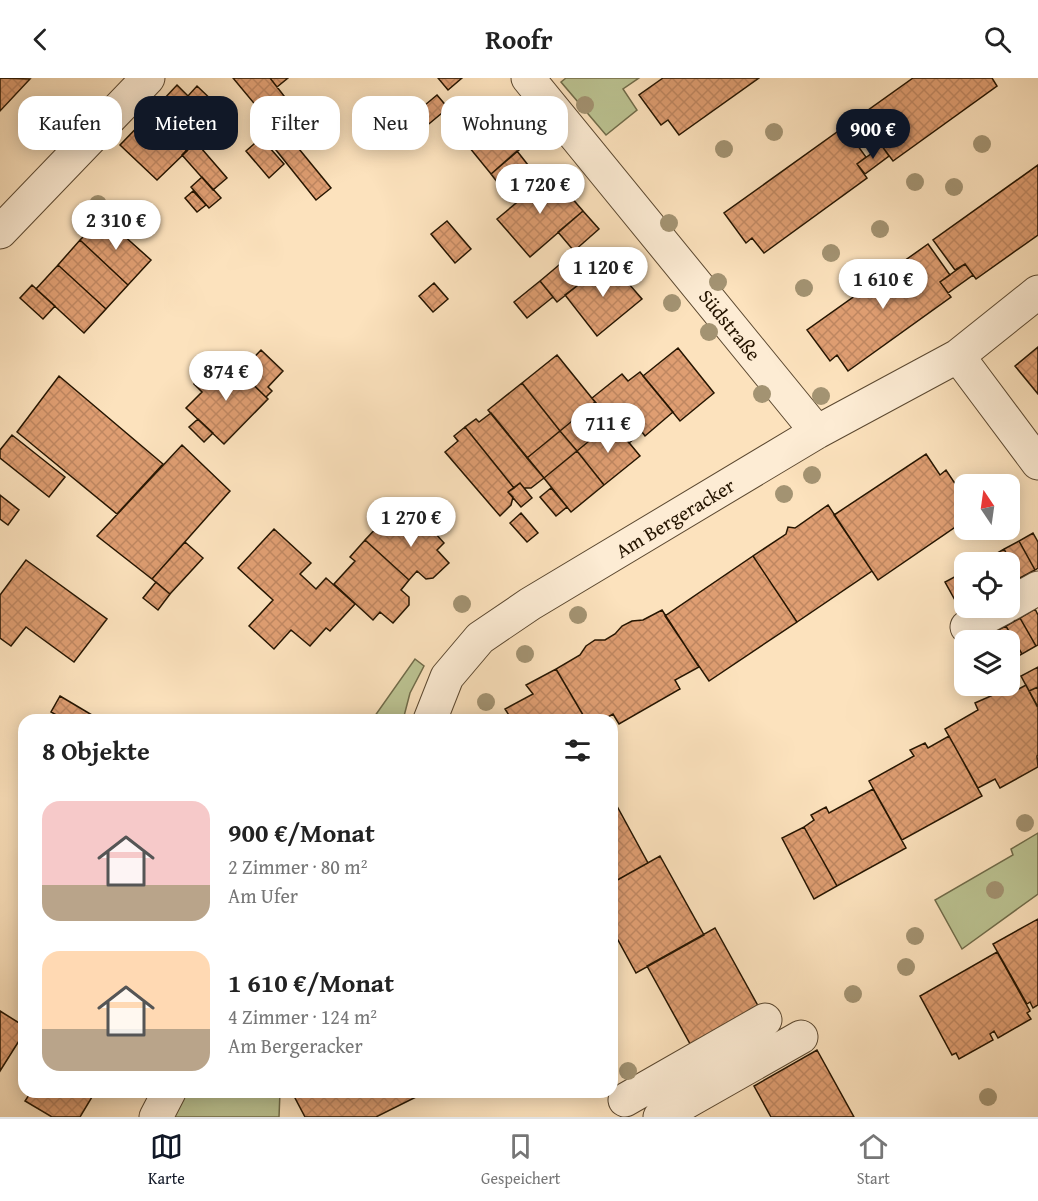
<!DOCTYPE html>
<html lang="de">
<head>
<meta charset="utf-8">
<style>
  :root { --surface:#fff; --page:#f2f2f2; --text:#222; --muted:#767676; --line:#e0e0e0; --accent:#111827 }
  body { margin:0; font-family:"Gentium Book Plus",serif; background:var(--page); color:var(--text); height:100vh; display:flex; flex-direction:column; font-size:22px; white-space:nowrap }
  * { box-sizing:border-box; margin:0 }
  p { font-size:20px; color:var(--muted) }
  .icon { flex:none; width:33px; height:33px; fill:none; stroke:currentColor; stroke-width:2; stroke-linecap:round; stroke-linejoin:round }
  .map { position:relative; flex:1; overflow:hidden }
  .side { position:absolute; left:18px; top:636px; width:600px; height:384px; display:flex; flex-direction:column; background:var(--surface); border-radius:18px; box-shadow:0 3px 15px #0003 }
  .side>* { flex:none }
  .hud { position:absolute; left:18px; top:18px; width:600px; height:54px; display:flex; gap:12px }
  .needle { width:39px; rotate:347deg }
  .controls { position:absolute; left:954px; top:396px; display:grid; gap:12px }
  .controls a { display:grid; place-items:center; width:66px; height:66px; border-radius:12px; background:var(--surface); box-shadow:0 3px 15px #0003; font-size:30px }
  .price { position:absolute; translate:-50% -51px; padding:0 14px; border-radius:21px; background:#fff; color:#222; font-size:20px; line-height:39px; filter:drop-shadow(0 2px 3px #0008) }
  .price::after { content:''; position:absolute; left:50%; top:36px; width:18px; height:14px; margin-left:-9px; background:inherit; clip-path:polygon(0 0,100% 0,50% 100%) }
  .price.current { background:var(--accent); color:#fff }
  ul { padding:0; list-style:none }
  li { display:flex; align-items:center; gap:18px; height:150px; padding:0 24px }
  li span { display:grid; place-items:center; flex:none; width:168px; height:120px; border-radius:18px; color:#555 }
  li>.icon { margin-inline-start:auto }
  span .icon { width:72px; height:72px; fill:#fffc; stroke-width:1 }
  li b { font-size:26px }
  h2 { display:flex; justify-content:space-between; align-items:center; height:72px; padding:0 24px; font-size:26px }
  .pill { padding:0 21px; border-radius:18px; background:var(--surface); box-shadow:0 3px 15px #0003; font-size:21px; line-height:54px }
  .pill.current { background:var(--accent); color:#fff }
  header { display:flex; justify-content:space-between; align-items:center; height:78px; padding:0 24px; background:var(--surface); font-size:27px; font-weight:700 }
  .tab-bar { display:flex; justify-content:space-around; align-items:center; height:84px; border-top:2px solid var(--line); background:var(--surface); font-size:16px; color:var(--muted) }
  .tab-bar a { display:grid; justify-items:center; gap:3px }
  .tab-bar .current { color:var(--accent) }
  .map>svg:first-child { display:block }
  .green { fill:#bcc493; stroke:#706c4a; stroke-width:1.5 }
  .building { fill:url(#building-cross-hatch); stroke:#251501; stroke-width:1.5 }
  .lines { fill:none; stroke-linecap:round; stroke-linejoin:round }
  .minor-casing { stroke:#5b4830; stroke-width:35 }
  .minor { stroke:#fdecd4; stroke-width:33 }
  .tree { fill:#a39372 }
  .labels { text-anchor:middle; stroke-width:4.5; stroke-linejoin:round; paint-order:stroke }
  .street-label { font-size:20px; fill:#251501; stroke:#fdecd4 }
</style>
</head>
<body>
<header><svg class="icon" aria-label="back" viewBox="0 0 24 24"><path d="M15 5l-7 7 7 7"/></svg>Roofr<svg class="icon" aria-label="search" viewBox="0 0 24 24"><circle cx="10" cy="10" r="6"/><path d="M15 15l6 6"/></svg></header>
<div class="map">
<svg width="1038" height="1039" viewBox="0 0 1038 1039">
  <defs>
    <pattern id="building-cross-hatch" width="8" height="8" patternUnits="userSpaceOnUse" patternTransform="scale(1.5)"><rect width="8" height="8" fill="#df9e72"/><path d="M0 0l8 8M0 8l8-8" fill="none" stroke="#bf8761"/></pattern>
  </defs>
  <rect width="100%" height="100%" fill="#fce2bd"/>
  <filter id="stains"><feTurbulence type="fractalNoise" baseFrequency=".00333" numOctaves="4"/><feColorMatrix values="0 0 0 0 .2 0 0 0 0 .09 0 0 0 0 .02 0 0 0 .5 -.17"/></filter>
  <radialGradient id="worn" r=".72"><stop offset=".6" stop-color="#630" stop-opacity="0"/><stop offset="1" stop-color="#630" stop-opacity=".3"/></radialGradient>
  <path class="green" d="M566,0H639L623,11L637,32L606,57L561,4Z
    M415,581L424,588L410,615L403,642H372Z
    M1038,755V816L962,871L935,822L1013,777L1011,771Z
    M185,1014H280L279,1039H171Z"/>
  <path class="building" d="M0,0L30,1L0,33Z
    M233,0H270L284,18L263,36Z
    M270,0H288L277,9Z
    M438,0H462L448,12Z
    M663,0H759L679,57L668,42L661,47L639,17Z
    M913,0H992L997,8L893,83L882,68L872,75L850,45Z
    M177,7L188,18L197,8L217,27L208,37L214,43L187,73L149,37Z
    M437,17L448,30L424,50L413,37Z
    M488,19L526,66L491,96L452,48Z
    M149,37L187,73L157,102L120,67Z
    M214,43L223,51L213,63L204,54Z
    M844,49L866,79L857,86L867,100L764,175L752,160L746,165L724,135Z
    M261,60L284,86L269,100L246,73Z
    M290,60L331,110L316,122L276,72Z
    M195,63L227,100L213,112L182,77Z
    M882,68L889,78L865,96L857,86Z
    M517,73L528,87L501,109L491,96Z
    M1038,87V157L976,201L965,186L955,192L933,162Z
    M551,96L583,133L530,179L497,141Z
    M202,99L221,120L209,130L191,109Z
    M193,113L206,127L197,134L185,120Z
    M583,133L599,151L574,173L558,154Z
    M103,139L151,182L128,207L80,162Z
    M447,143L471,171L455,185L431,156Z
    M80,162L128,207L106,231L58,187Z
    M928,166L950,197L940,204L951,219L848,293L837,277L830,283L807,252Z
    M565,182L582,204L557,224L540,203Z
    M607,183L628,207L629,206L642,221L597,258L565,217L582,204L580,202L587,196L593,192L595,194Z
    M965,186L973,197L948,215L940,204Z
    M58,187L106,231L84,255L36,211Z
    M540,203L553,219L527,240L514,224Z
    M434,205L448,221L433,234L419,218Z
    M32,207L55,228L43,241L20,220Z
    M1038,269V316L1015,288Z
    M678,270L714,315L680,343L643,298Z
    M261,272L283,293L268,309L272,313L266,319L240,294Z
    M557,277L595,324L560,353L522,305Z
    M230,284L268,321L224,366L186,330L202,314L194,306L210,290L217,297Z
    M640,294L673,334L645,358L642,354L629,365L592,320L622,296L628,303Z
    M59,298L163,386L117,436L17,354Z
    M522,305L560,353L527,380L488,332Z
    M595,324L612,344L577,373L560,353Z
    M491,335L544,400L531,410H524L520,405L514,410L465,349L476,341L479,344Z
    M198,341L213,355L204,364L189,349Z
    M612,344L640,378L604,407L577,373Z
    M465,349L514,410L508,414L513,419L511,427L500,438L445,374L458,363L454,358Z
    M560,353L577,373L544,400L527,380Z
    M12,357L65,399L49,419L0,380V372Z
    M182,367L230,413L152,501L97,458Z
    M577,373L604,407L571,434L544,400Z
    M926,376L940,397L946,392L964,419V443L878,502L834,437Z
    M520,405L532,420L521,429L508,414Z
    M551,410L567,429L556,438L540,419Z
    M0,417L19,432L8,447L0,441Z
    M828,427L872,493L797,544L753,478L786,456L788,449L795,450Z
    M414,432L444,465L437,472L449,485L433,500L426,501L417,493L409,502L365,462L380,446L392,457Z
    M521,435L538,455L527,464L510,445Z
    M274,451L311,485L300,496L316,511L326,500L355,526L330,553L326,550L310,568L291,552L274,571L249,548L273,522L238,490Z
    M1033,455L1038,464V490L1035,492L1019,463Z
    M365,462L409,502L401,512L409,519V527L393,545L380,534L373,542L334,506L355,483L350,479Z
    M1019,463L1035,492L1020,500L1004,471Z
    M185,464L203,480L170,516L152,501Z
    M1004,471L1020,500L1010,506V484H992L989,480Z
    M753,478L797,544L709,603L665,538Z
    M26,482L107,541L74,584L26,549L11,568L0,560V517Z
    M960,496L964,505V530H966L961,533L945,504Z
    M156,504L170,516L158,532L143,520Z
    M1035,531L1038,537V567L1036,568L1020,540Z
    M662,532L699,589L675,602L680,611L619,646L613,636L603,642H586L556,591L580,577L586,568L595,562H605L615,556L622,548L632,543L643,542Z
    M1020,540L1036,568L1022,576L1006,548Z
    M1006,548L1022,576L1010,583V562H996L992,555Z
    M992,555L996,562H980Z
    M1038,589V609L1029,613L1021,598Z
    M556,591L586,642H512L505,631L533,616L526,607Z
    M1026,607L1038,629V677L1037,678L1038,689L1000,710L995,701L978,710L945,651L978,632L975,625L1000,614L999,612L1007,608H1009L1013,614Z
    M1038,609V627L1037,628L1029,613Z
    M60,618L92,637L88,642H65L51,634Z
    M949,658L982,718L902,762L869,703L914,678L910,672L925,665L928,670Z
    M873,711L906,770L837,808L804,749L814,742L811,737L826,729L829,735Z
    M612,719L648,785L612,805Z
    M804,749L837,808L814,821L782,760Z
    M660,778L704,857L636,895L612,851V805Z
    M1038,841V927L1033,930L1030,924L1027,926L993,866Z
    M715,850L762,935L694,973L647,888Z
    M997,874L1030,933L1027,935L1031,941L998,960L994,953L990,956L993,962L959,981L956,975L952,977L920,918Z
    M0,933L24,948V955L0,993Z
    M817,972L854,1039H771L754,1008Z
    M31,1014H95L80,1039H52L25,1023Z
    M303,1014H426L376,1039H305L294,1018Z"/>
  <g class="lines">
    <g class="minor-casing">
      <path id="minor" d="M528,0L817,354
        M0,154L148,0
        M958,278L1038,385
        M1010,526L1038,510
        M967,549L1003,530
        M430,642L447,599L480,560L530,526L817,354L958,278L1038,214
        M625,1022L765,942
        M156,1039L169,1014
        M660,1039L801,959"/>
    </g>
    <use href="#minor" class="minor"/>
  </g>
  <g class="tree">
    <circle cx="585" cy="27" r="9"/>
    <circle cx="540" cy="43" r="9"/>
    <circle cx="774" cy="54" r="9"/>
    <circle cx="982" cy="66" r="9"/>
    <circle cx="724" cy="71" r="9"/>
    <circle cx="915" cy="104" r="9"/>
    <circle cx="954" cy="109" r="9"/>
    <circle cx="98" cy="126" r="9"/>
    <circle cx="669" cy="145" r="9"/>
    <circle cx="880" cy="151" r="9"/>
    <circle cx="831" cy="175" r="9"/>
    <circle cx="718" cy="204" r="9"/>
    <circle cx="804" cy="210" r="9"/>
    <circle cx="672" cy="225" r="9"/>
    <circle cx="709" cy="254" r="9"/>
    <circle cx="762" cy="316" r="9"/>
    <circle cx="821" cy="318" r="9"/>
    <circle cx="812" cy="397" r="9"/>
    <circle cx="784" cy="416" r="9"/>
    <circle cx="462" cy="526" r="9"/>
    <circle cx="578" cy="537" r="9"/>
    <circle cx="525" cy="576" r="9"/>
    <circle cx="486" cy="624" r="9"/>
    <circle cx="1025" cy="745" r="9"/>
    <circle cx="995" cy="812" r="9"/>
    <circle cx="915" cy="858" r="9"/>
    <circle cx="906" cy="889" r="9"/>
    <circle cx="853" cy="916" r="9"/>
    <circle cx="628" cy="993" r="9"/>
    <circle cx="988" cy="1019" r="9"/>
  </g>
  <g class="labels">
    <g class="street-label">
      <text transform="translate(730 247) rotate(51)" y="7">Südstraße</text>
      <text transform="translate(675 440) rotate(-31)" y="7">Am Bergeracker</text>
    </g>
  </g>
  <rect width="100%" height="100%" filter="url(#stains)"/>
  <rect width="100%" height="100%" fill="url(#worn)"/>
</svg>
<div class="controls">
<a><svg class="needle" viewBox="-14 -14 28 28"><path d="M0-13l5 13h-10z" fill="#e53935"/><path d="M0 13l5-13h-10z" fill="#767676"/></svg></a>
<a><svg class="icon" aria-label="locate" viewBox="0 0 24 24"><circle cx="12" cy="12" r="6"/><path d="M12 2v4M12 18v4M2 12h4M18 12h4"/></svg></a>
<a><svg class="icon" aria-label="layers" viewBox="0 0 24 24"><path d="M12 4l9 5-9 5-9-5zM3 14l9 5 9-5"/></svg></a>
</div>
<b class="price current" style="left:873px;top:82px">900 €</b>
<b class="price" style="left:540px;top:137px">1 720 €</b>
<b class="price" style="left:116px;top:173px">2 310 €</b>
<b class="price" style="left:603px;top:220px">1 120 €</b>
<b class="price" style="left:883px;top:232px">1 610 €</b>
<b class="price" style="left:226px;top:324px">874 €</b>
<b class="price" style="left:608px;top:376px">711 €</b>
<b class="price" style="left:411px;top:470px">1 270 €</b>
<div class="hud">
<a class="pill">Kaufen</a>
<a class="pill current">Mieten</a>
<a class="pill">Filter</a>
<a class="pill">Neu</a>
<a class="pill">Wohnung</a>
</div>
<section class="side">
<h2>8 Objekte<svg class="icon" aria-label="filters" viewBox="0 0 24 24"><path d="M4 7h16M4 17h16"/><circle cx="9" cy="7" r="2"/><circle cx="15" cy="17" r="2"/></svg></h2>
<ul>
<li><span style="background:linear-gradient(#f6c9c9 70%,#b9a48a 0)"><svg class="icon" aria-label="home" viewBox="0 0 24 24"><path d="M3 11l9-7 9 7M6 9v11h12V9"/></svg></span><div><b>900 €/Monat</b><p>2 Zimmer · 80 m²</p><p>Am Ufer</p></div></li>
<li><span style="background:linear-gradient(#ffd9b3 65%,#b9a48a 0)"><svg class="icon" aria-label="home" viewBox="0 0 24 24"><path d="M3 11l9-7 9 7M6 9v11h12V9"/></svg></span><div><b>1 610 €/Monat</b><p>4 Zimmer · 124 m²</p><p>Am Bergeracker</p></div></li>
</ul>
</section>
</div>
<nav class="tab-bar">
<a class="current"><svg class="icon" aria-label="map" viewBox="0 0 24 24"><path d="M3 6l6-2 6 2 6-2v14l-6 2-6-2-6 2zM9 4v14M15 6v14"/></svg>Karte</a>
<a><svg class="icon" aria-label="saved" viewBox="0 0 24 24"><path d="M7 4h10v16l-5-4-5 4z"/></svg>Gespeichert</a>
<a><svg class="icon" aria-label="home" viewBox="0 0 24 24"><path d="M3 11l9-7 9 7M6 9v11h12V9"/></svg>Start</a>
</nav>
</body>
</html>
